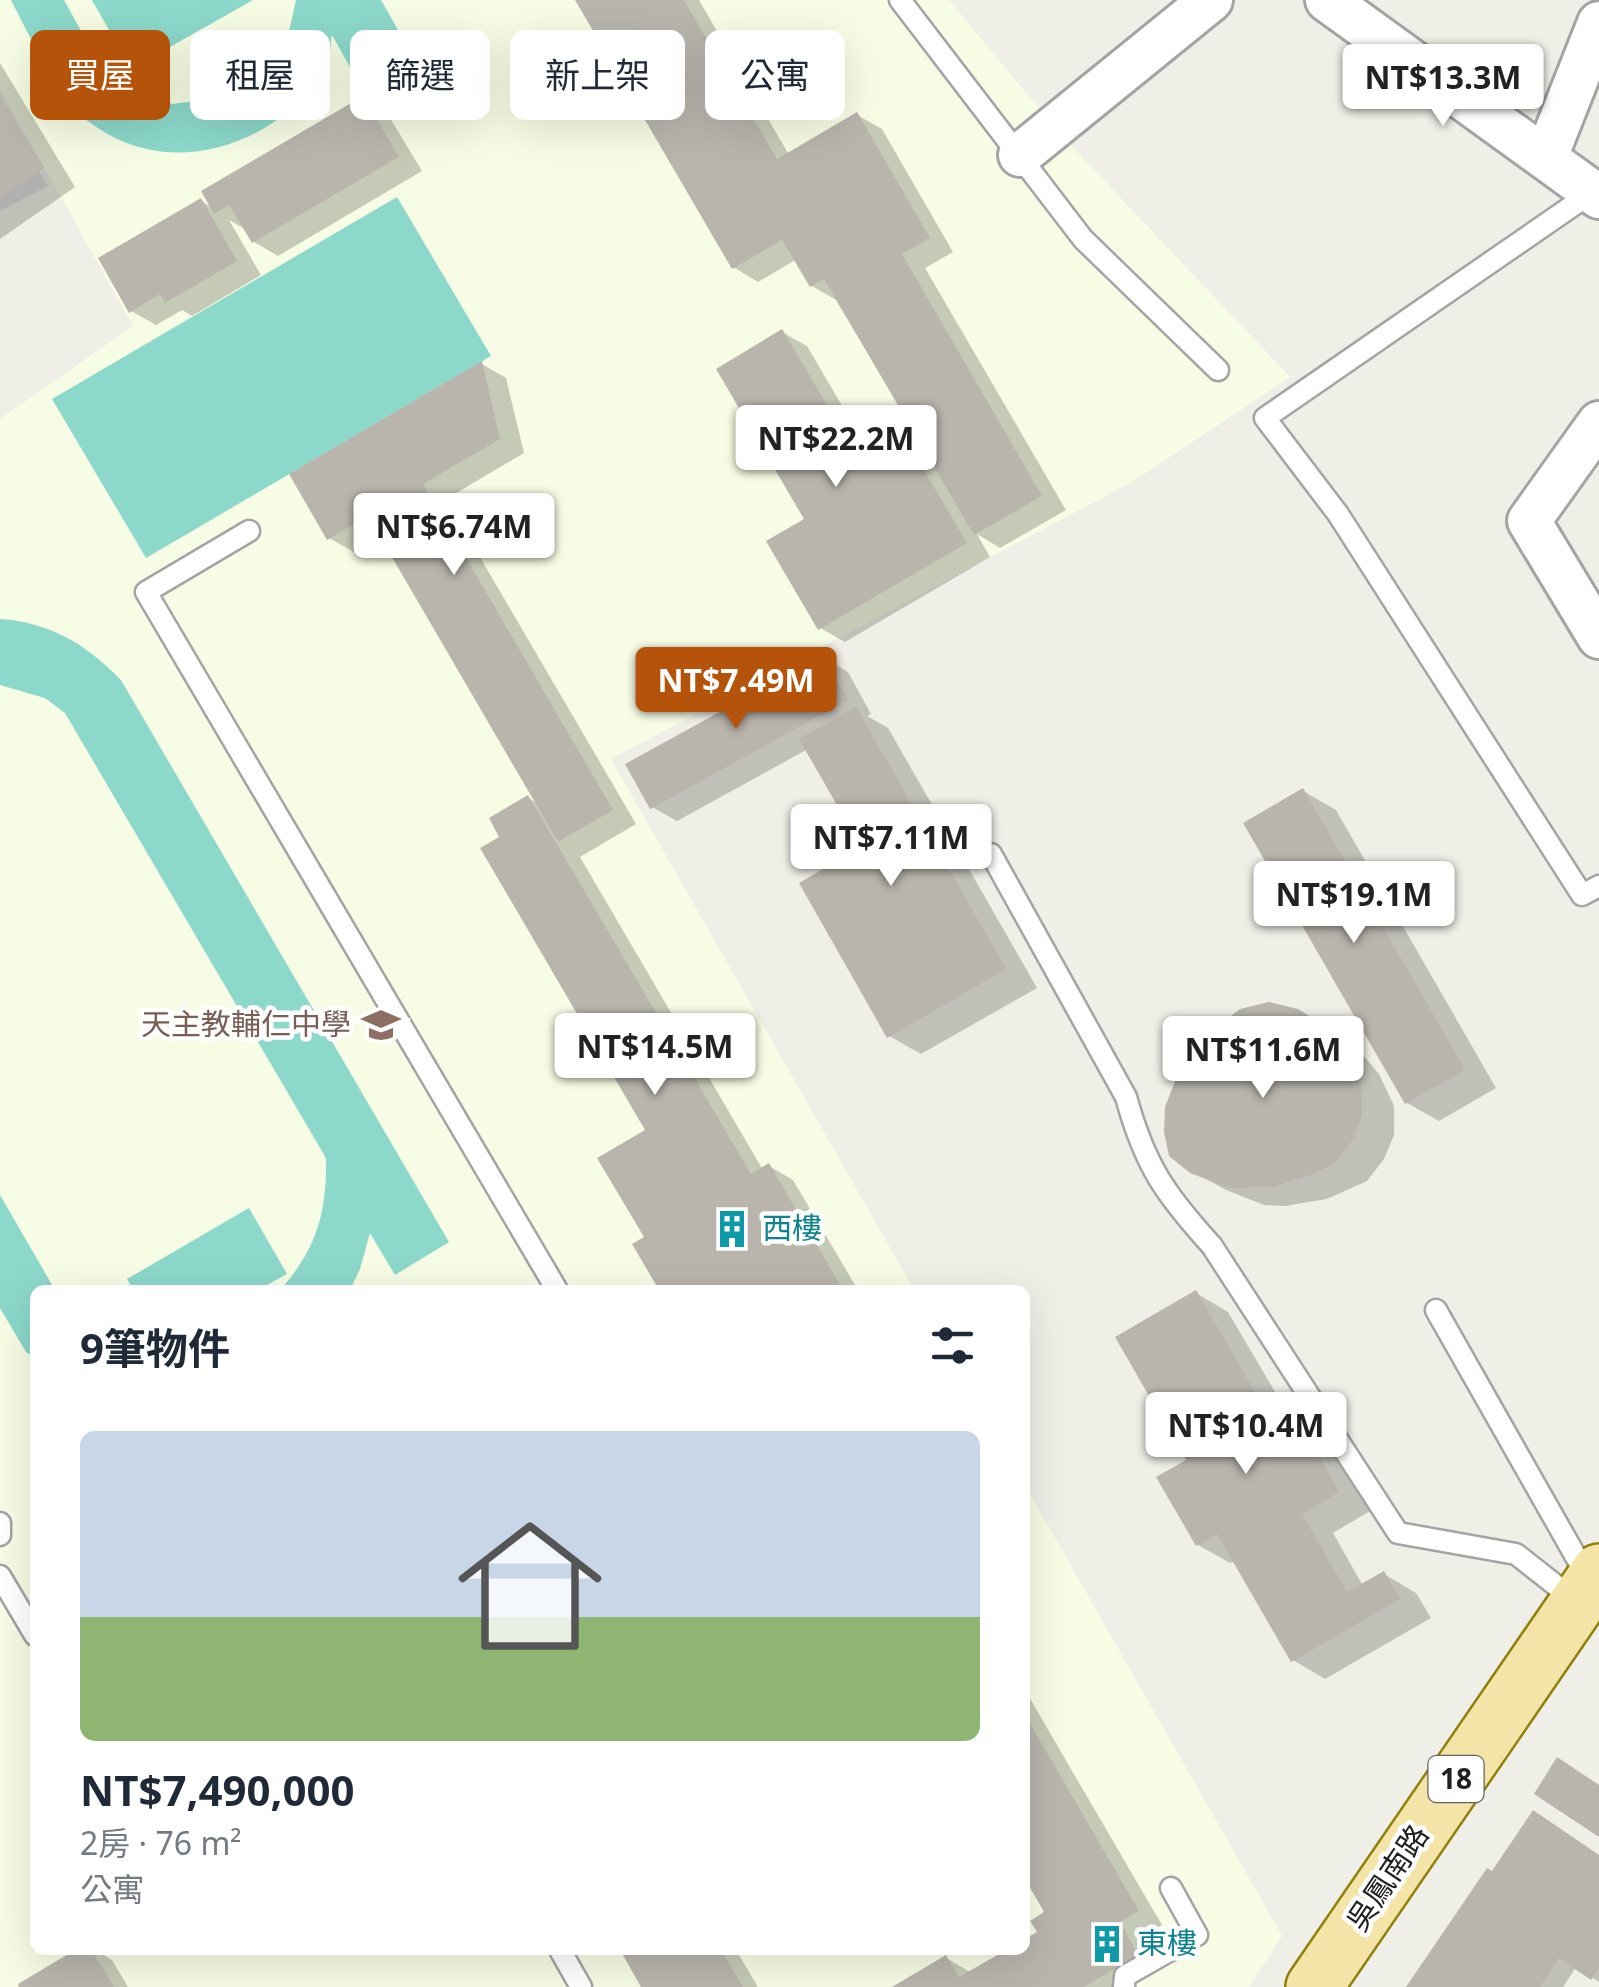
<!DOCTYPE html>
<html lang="zh-TW">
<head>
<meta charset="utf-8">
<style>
  :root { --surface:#fff; --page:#f2f2f3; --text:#1f2937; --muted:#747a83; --line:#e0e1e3; --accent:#b45309 }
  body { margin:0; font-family:"Noto Sans","Noto Sans TC",sans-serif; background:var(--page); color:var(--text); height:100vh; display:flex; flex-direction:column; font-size:38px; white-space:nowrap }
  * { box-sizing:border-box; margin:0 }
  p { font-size:32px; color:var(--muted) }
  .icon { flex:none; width:55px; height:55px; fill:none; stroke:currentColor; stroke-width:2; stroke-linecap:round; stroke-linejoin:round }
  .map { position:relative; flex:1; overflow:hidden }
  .details { position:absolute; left:30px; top:1285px; width:1000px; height:670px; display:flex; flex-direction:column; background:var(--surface); border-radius:15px; box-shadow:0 10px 40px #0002 }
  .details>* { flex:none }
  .banner { position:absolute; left:30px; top:30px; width:1000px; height:90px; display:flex; gap:20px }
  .price { position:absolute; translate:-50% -85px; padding:0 22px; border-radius:10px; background:#fff; color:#222; font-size:32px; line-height:65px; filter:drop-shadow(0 2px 5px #0008) }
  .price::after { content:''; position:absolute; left:50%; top:60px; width:30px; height:22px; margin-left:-15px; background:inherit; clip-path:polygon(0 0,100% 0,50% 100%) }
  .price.on { background:var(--accent); color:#fff }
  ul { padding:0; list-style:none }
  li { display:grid; align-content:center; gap:20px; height:530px; padding:0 50px }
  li+li { border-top:2px solid var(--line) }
  li span { display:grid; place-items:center; height:310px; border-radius:15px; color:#555 }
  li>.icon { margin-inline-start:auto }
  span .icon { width:180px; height:180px; fill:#fffc; stroke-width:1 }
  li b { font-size:42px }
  h2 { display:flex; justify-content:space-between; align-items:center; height:120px; padding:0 50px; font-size:42px }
  .pill { padding:0 35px; border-radius:15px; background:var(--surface); box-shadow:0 10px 40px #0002; font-size:35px; line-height:90px }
  .pill.on { background:var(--accent); color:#fff }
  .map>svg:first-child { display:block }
  .residential { fill:#dedddd }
  .education { fill:#f7fde4 }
  .pitch { fill:#8cd8cb }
  .shadow { fill:#0003 }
  .building { fill:#b9b5ad }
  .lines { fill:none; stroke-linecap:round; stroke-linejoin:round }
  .lane-casing { stroke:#a4a4a4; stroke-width:25 }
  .street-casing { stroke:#a4a4a4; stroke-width:48 }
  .primary-casing { stroke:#90810c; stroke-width:60 }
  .lane { stroke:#fff; stroke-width:20 }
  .street { stroke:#fff; stroke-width:42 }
  .primary { stroke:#f5e4a8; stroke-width:55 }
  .labels { text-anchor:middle; stroke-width:9; stroke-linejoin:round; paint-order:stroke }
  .shield { fill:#fff; stroke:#636363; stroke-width:2.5 }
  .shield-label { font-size:28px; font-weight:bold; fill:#202020 }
  .education-label { font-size:30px; fill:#785e54; stroke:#fff; text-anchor:end }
  .culture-label { font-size:30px; fill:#0d838f; stroke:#fff; text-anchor:start }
  .street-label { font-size:30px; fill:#202020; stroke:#fff }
</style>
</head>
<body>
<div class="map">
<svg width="1599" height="1987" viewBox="0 0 1599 1987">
  <rect width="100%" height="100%" fill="#f0efe7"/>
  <path class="residential" d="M0,102L48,186L0,211Z"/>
  <path class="education" d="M0,0H949L1061,135L1290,377L1132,482L611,759L914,1290H35V1950H1025V1485L1282,1936L1249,1987H0V419L133,326L0,88Z"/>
  <path class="pitch" d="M11,0H64L105,75L126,89L173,104L216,98L255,77L286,45L296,0H381L407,46L355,76L332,35C330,42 331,51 329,58C325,72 313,86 304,96C265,139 200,163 143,148C118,142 97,129 76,112C60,99 23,23 11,0Z
    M92,0H253L131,69Z
    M397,197L491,356L146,558L52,399Z
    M0,619C50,622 87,645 121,680L449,1242L395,1275L370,1233L360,1269L350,1290H280C317,1249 327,1212 326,1158L65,713L45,698L0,685Z
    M0,1195L55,1290H35V1358L26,1352L0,1308Z
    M249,1208L287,1274L258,1290H133L127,1279Z"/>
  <path class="shadow" d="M578,0H699L789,155L857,115L882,129L953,252L925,268L1066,510L1000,548L977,534L990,557L845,642L820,628L782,332L807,346L861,438L867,435L892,449L902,466L916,458L940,471L836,300L812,286L797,259L758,282L733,267Z
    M0,63L75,187L0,239Z
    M363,99L387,113L422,171L278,256L254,242L244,225L241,227L229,220L261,275L192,316L182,310L156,325L131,311L201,201L213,208Z
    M482,364L506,378L524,453L446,499L636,824L580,857L763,1170L769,1166L793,1180L858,1290H662L647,1238L649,1131L503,837L528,798L539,804L382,536L354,552L329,538Z
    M823,658L848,672L871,714L867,716L888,728L1037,988L921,1054L889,1036L865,848L808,749L677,821L652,807Z
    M1303,791L1336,810L1496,1088L1439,1121L1407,1103Z
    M1297,1011L1357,1048L1379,1074L1394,1106V1135L1384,1159L1367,1181L1327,1199L1285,1206L1264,1205L1226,1190L1192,1171Z
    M1196,1293L1228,1312L1281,1402L1285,1400L1317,1419L1370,1511L1333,1533L1363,1586L1384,1574L1416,1593L1431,1618L1325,1679L1293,1660L1235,1561L1230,1563L1198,1545L1189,1461Z
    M1025,1690L1162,1925L1143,1937L1162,1969L1131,1987H897L946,1958L972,1973L1011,1950H1025V1942L1040,1933L1048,1913L1025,1874Z
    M1599,1855V1982L1576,1967L1563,1987H1409L1493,1874Z
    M80,1950H95L112,1960L128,1987H22Z
    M623,1950H736L758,1987H644Z"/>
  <path class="building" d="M575,0H684L777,159L857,112L930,238L902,254L1042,496L974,535L824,279L810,287L782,240L732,269Z
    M0,95L44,168L0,198Z
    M363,96L399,157L252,243L229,205L214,214L201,191Z
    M201,198L237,261L165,303L160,294L129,313L98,258Z
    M782,329L849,442L867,432L890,470L915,455L967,543L818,630L766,541L804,519L716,369Z
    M482,361L500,439L423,484L613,810L558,842L368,516L327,540L289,474Z
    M823,655L848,700L650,809L625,764Z
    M856,707L1006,969L887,1038L799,883L861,847L799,739Z
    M1303,788L1465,1070L1405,1104L1243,823Z
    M528,795L751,1174L769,1163L843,1290H659L632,1244L644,1237L597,1158L645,1130L480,848L499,837L489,818Z
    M1269,1002L1298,1009L1325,1026L1347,1053L1362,1086V1115L1352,1141L1334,1163L1314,1174L1272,1187L1229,1188L1190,1173L1169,1156L1164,1132L1165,1107L1181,1066L1209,1033L1240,1009Z
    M1196,1290L1264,1408L1285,1397L1339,1492L1302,1514L1347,1592L1384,1571L1400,1599L1291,1662L1217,1534L1196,1546L1156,1477L1186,1460L1115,1337Z
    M1025,1715L1139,1911L1120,1922L1138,1955L1084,1987H892L946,1955L959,1977L1006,1950H1025V1939L1037,1932L1030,1921L1044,1912L1025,1879Z
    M1557,1757L1599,1785V1837L1534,1794Z
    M1533,1810L1599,1855V1968L1591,1980L1559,1958L1540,1987H1406L1487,1868L1492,1871Z
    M75,1950H92L114,1987H19L18,1984Z
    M620,1950H721L743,1987H641Z"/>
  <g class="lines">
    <g class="lane-casing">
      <path id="lane" d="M900,0L1083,239L1218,370
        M1591,193L1265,418L1338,514L1582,895L1599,886
        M249,531L146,592L557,1290
        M991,854L1126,1097C1145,1166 1165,1194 1212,1246L1398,1533L1516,1554L1577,1602
        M1436,1310L1588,1578
        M0,1523V1535
        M0,1576L35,1635
        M560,1950L581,1987
        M1124,1987L1125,1976L1197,1935L1171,1888"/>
    </g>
    <g class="street-casing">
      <path id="street" d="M1327,0L1599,197
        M1020,155L1211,0
        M1546,157L1599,23
        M1599,423L1529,521L1599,637"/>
    </g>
    <g class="primary-casing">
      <path id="primary" d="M1314,1987L1599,1572"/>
    </g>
    <use href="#lane" class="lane"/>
    <use href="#street" class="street"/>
    <use href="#primary" class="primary"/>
  </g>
  <defs>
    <g id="school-bare" transform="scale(3)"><path d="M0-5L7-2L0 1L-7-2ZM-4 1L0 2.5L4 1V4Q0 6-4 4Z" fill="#8d6e63" stroke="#fff" stroke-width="2.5" paint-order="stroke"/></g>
    <g id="building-bare" transform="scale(3)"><path d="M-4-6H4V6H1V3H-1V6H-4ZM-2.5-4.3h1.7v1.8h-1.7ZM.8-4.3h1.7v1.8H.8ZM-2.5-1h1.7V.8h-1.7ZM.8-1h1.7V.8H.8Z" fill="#0f9aa8" stroke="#fff" stroke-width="2.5" paint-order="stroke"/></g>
  </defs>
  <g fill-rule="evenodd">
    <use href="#school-bare" x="381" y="1025"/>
    <use href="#building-bare" x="732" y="1229"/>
    <use href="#building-bare" x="1107" y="1944"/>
  </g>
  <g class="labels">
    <rect class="shield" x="1428.5" y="1756" width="55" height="46" rx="8"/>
    <g class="shield-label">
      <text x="1456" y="1789">18</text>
    </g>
    <g class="education-label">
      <text x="351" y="1035">天主教輔仁中學</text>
    </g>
    <g class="culture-label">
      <text x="762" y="1239">西樓</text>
      <text x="1137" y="1954">東樓</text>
    </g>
    <g class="street-label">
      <text transform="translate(1388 1878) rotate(-56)" y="10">吳鳳南路</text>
    </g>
  </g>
</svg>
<b class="price" style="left:1443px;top:129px">NT$13.3M</b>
<b class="price" style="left:836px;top:490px">NT$22.2M</b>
<b class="price" style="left:454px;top:578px">NT$6.74M</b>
<b class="price on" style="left:736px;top:732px">NT$7.49M</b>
<b class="price" style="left:891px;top:889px">NT$7.11M</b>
<b class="price" style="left:1354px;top:946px">NT$19.1M</b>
<b class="price" style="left:655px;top:1098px">NT$14.5M</b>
<b class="price" style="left:1263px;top:1101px">NT$11.6M</b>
<b class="price" style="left:1246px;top:1477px">NT$10.4M</b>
<div class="banner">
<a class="pill on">買屋</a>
<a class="pill">租屋</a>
<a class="pill">篩選</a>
<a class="pill">新上架</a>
<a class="pill">公寓</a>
</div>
<section class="details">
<h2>9筆物件<svg class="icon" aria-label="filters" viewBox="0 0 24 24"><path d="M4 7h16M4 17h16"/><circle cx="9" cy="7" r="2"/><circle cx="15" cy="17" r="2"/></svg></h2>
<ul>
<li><span style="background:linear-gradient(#c9d6e8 60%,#8fb573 0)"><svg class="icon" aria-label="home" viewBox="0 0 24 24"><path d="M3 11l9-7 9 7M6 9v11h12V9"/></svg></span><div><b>NT$7,490,000</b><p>2房 · 76 m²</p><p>公寓</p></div></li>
</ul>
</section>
</div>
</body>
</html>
